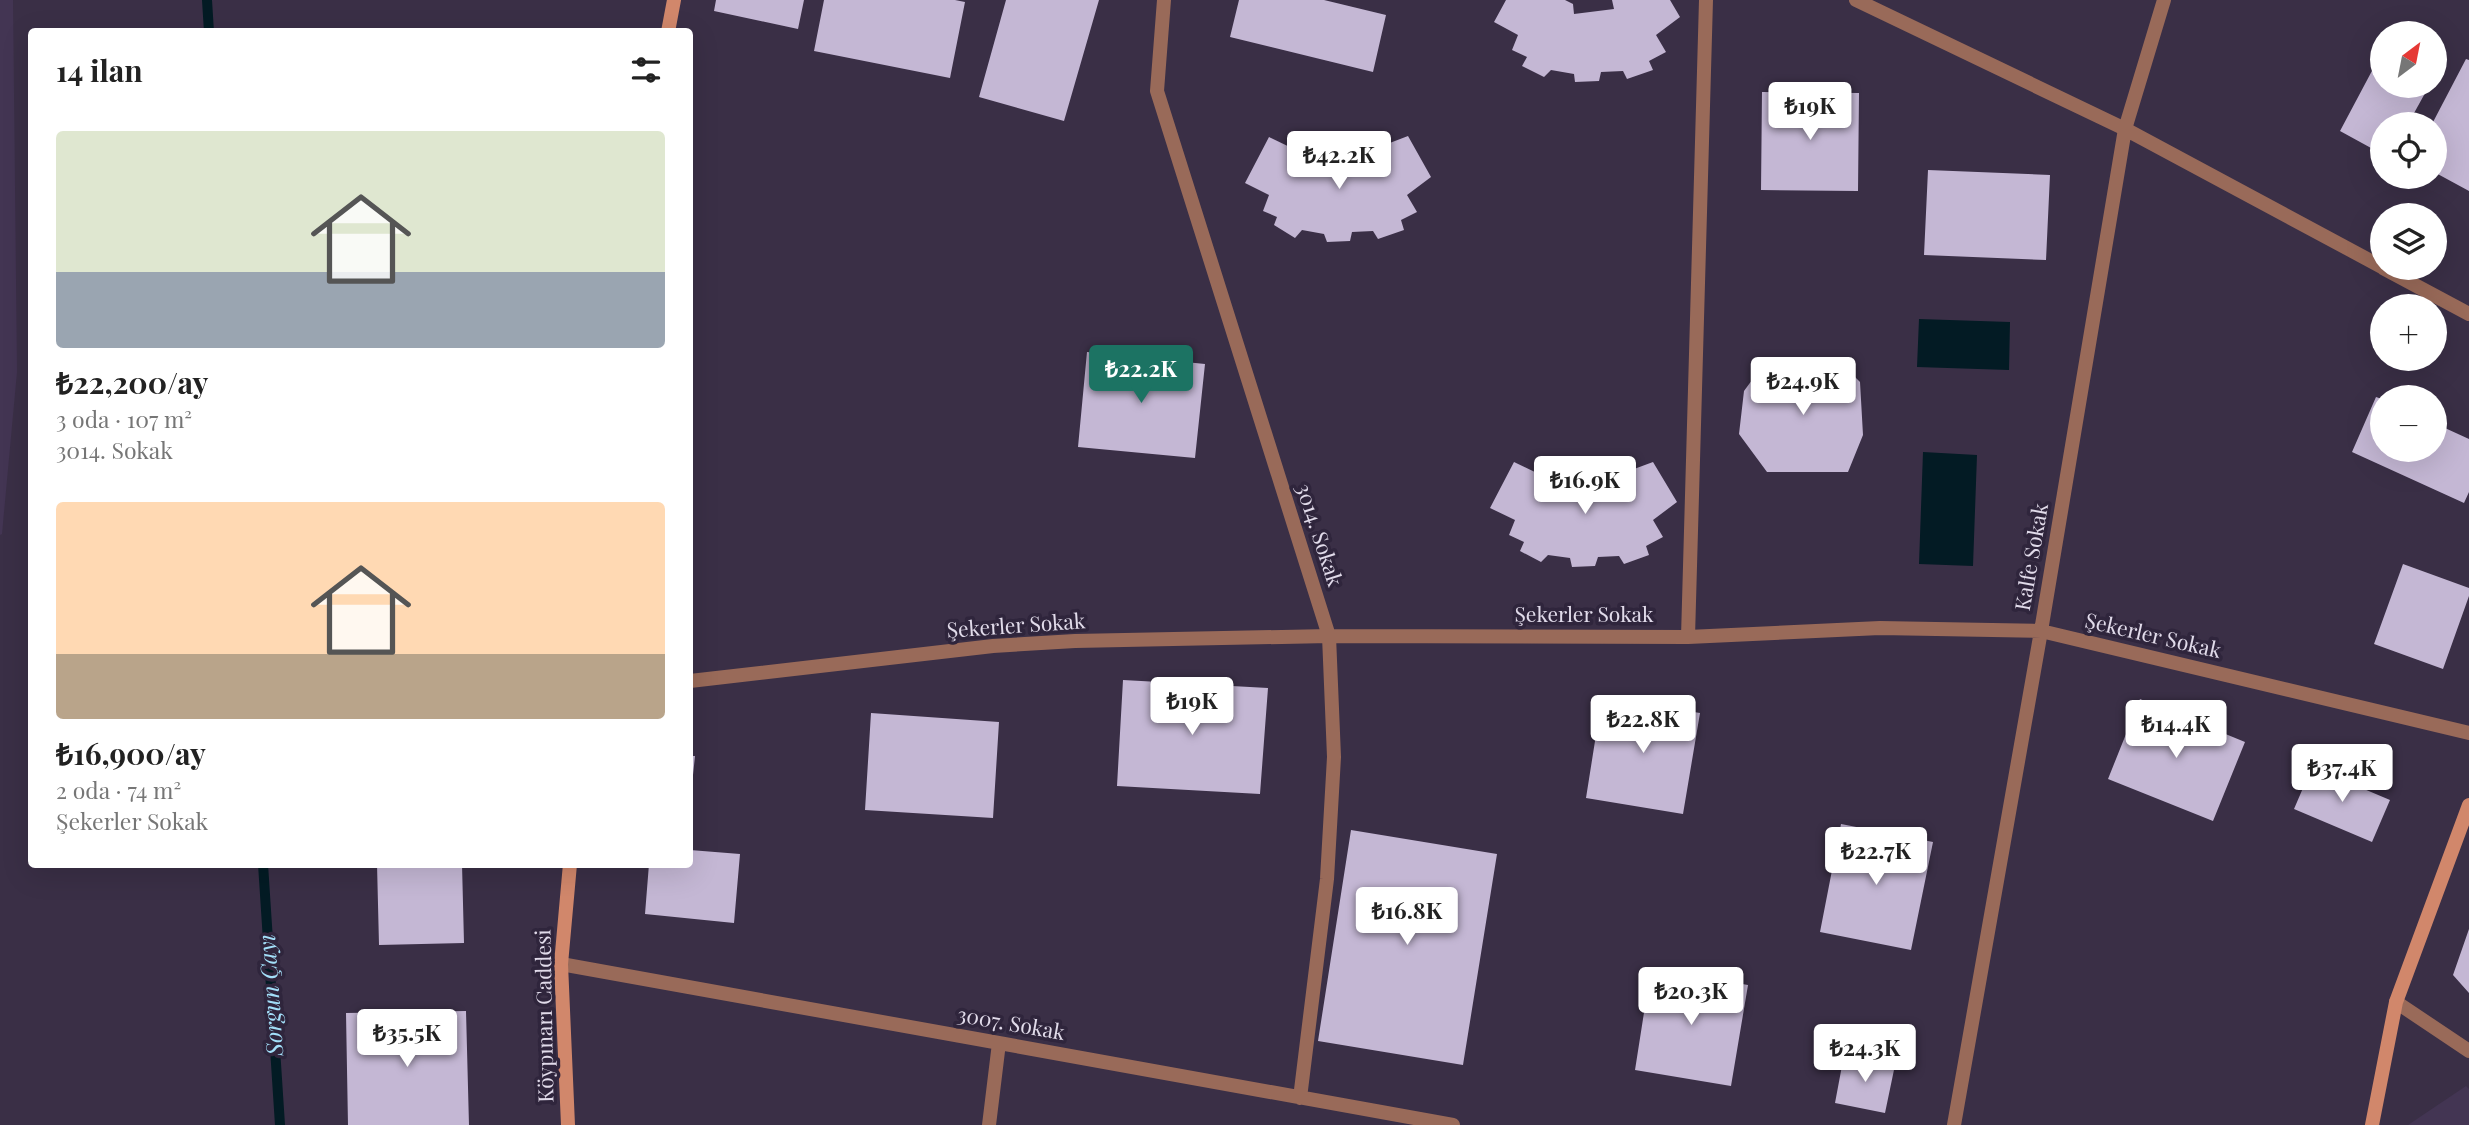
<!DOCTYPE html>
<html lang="tr">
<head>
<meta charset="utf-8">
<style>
  :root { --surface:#fff; --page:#f2f2f2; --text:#222; --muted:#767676; --accent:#1c7363 }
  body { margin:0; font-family:"Playfair Display",serif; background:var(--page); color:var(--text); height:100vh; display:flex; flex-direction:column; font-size:26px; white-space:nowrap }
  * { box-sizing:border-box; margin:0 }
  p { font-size:23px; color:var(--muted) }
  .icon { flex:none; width:38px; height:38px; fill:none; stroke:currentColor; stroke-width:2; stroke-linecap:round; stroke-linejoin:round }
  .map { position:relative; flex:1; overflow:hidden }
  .sheet { position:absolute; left:28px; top:28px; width:665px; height:840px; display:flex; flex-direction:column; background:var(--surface); border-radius:7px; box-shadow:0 7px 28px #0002 }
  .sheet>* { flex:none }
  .needle { width:46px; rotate:32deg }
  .buttons { position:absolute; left:2370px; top:21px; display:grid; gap:14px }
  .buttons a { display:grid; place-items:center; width:77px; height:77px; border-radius:50%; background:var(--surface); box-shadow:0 7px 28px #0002; font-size:35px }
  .price { position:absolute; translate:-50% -60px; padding:0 16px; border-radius:7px; background:#fff; color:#222; font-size:23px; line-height:46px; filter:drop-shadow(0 2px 4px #0008) }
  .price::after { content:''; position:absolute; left:50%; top:42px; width:21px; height:16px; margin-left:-10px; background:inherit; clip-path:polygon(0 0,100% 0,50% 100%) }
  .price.active { background:var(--accent); color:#fff }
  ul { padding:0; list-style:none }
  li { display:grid; align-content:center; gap:14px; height:371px; padding:0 28px }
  li span { display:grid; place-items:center; height:217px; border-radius:7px; color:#555 }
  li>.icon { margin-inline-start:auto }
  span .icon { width:126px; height:126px; fill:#fffc; stroke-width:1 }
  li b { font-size:30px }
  h2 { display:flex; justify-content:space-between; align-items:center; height:84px; padding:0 28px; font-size:30px }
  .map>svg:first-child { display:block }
  .built { fill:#433553 }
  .water { fill:#031b24 }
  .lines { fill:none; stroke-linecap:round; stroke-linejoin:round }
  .stream { stroke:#031b24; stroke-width:10 }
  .building { fill:#c4b7d4 }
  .street { stroke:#996a59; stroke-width:14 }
  .secondary { stroke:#d1876b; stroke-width:14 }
  .labels { text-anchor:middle; stroke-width:7; stroke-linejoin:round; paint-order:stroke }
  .street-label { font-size:21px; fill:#e1dbea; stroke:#2f253c }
  .water-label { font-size:23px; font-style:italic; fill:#a3dff9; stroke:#2f253c }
</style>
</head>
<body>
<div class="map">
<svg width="2469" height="1125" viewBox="0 0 2469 1125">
  <rect width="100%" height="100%" fill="#3a2f46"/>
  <path class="built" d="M0,0H13L17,372L2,534L0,535Z
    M2466,1086L2469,1089V1125H2408Z"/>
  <path class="water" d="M1919,319L2010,322L2009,370L1917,367Z
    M1923,452L1977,455L1973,566L1919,564Z"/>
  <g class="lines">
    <path class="stream" d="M207,0L209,32
      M263,864L280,1125"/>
  </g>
  <path class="building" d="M716,0H804L798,29L714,11Z
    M824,0H955L965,2L950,78L814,51Z
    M1006,0H1099L1064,121L979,97Z
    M1239,0H1324L1386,15L1373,72L1230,37Z
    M1506,0H1565L1573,4L1574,14L1614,9L1612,0H1670L1680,17L1656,35L1666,52L1649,61L1653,70L1627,79L1623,71L1601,72L1599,81L1575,82L1574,74L1551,70L1544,77L1522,66L1527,57L1512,50L1518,35L1494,22Z
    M2382,52V86H2429L2408,124H2382V154L2340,131Z
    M2434,56L2442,60L2434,75Z
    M2466,59L2469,60V191L2434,172V124H2432Z
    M1762,92L1859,93L1858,191L1761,190Z
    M1408,136L1431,177L1407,195L1417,212L1401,220L1404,230L1378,239L1373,231L1352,232L1350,241L1327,242L1324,234L1302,230L1295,238L1274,225L1277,217L1263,211L1269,195L1245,183L1269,137L1325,164V175L1365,169L1361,154Z
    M1928,170L2050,175L2046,260L1924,255Z
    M1087,352L1205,364L1195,458L1078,447Z
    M1766,361H1839L1860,382L1863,435L1848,472H1767L1739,434L1744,391Z
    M2376,397L2382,399V450H2434V423L2469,439V492L2464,503L2352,452Z
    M1514,462L1570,489V500L1611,494L1607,479L1653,462L1677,502L1653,520L1663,537L1646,546L1649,555L1624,564L1619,556L1598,557L1595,566L1572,567L1570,558L1548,555L1541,562L1520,551L1524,542L1509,535L1515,520L1490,508Z
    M2403,564L2469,588V596L2443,669L2374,644Z
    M1123,680L1268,688L1260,794L1117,786Z
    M1602,697L1700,713L1683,814L1586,798Z
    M2140,699L2245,742L2213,821L2108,779Z
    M871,713L999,722L993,818L865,810Z
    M690,756H695L691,794H690Z
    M2312,767L2390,800L2372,842L2294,809Z
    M1841,824L1933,842L1911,950L1820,932Z
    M1351,830L1497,854L1463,1065L1318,1041Z
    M690,850L740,854L734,923L645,914L649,864H690Z
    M377,864H462L464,943L379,945Z
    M2469,929V993L2453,975Z
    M1651,968L1748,985L1731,1086L1635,1070Z
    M466,1011L469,1125H348L346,1013Z
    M1844,1055L1895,1065L1885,1113L1835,1103Z"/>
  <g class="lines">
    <path class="street" d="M1164,0L1157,91L1329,636L1334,757L1327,879L1300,1098
      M1856,0L2125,129L2382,267
      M2383,268L2469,314
      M1688,637L1706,0
      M690,681L993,646L1075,641L1329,636L1688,637L1880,628L2041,631L2469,733
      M561,964L1453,1125
      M2396,1002L2469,1051
      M989,1125L999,1043
      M1954,1125L2041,631L2125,129L2164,0"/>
    <path class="secondary" d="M668,32L674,0
      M568,1125L561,964L570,864
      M2372,1125L2396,1002L2469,805"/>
  </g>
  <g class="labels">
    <g class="street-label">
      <text transform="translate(1319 535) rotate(72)" y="7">3014. Sokak</text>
      <text transform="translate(2032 557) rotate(-80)" y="7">Kalfe Sokak</text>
      <text x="1584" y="622">Şekerler Sokak</text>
      <text transform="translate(1016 626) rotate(-4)" y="7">Şekerler Sokak</text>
      <text transform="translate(2153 636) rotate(13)" y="7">Şekerler Sokak</text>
      <text transform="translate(545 1016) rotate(-91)" y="7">Köypınarı Caddesi</text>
      <text transform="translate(1011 1024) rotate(10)" y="7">3007. Sokak</text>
    </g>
    <g class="water-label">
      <text transform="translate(271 995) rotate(-94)" y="8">Sorgun Çayı</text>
    </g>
  </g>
</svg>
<div class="buttons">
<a><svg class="needle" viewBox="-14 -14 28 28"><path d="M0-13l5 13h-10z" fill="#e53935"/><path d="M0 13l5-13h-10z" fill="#767676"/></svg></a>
<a><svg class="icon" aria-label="locate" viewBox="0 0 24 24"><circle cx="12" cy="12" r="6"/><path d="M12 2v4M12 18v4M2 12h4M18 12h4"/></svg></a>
<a><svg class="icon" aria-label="layers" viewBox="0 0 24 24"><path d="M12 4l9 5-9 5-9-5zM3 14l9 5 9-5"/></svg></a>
<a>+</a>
<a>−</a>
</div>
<b class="price" style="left:1810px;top:142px">₺19K</b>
<b class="price" style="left:1339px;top:191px">₺42.2K</b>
<b class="price active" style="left:1141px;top:405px">₺22.2K</b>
<b class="price" style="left:1803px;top:417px">₺24.9K</b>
<b class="price" style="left:1585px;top:516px">₺16.9K</b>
<b class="price" style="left:1192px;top:737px">₺19K</b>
<b class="price" style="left:1643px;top:755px">₺22.8K</b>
<b class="price" style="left:2176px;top:760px">₺14.4K</b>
<b class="price" style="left:2342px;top:804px">₺37.4K</b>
<b class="price" style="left:1876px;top:887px">₺22.7K</b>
<b class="price" style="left:1407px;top:947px">₺16.8K</b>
<b class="price" style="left:1691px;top:1027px">₺20.3K</b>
<b class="price" style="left:407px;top:1069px">₺35.5K</b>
<b class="price" style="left:1865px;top:1084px">₺24.3K</b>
<section class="sheet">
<h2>14 ilan<svg class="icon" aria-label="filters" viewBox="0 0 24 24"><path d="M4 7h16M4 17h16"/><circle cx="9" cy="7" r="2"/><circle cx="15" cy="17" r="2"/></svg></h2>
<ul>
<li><span style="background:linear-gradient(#dfe7d0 65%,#9aa5b1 0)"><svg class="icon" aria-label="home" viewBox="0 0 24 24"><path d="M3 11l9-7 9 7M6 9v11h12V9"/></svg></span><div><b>₺22,200/ay</b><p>3 oda · 107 m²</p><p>3014. Sokak</p></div></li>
<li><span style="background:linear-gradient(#ffd9b3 70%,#b9a48a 0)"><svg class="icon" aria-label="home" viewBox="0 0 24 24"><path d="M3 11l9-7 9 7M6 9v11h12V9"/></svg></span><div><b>₺16,900/ay</b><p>2 oda · 74 m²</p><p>Şekerler Sokak</p></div></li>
</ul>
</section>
</div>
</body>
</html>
